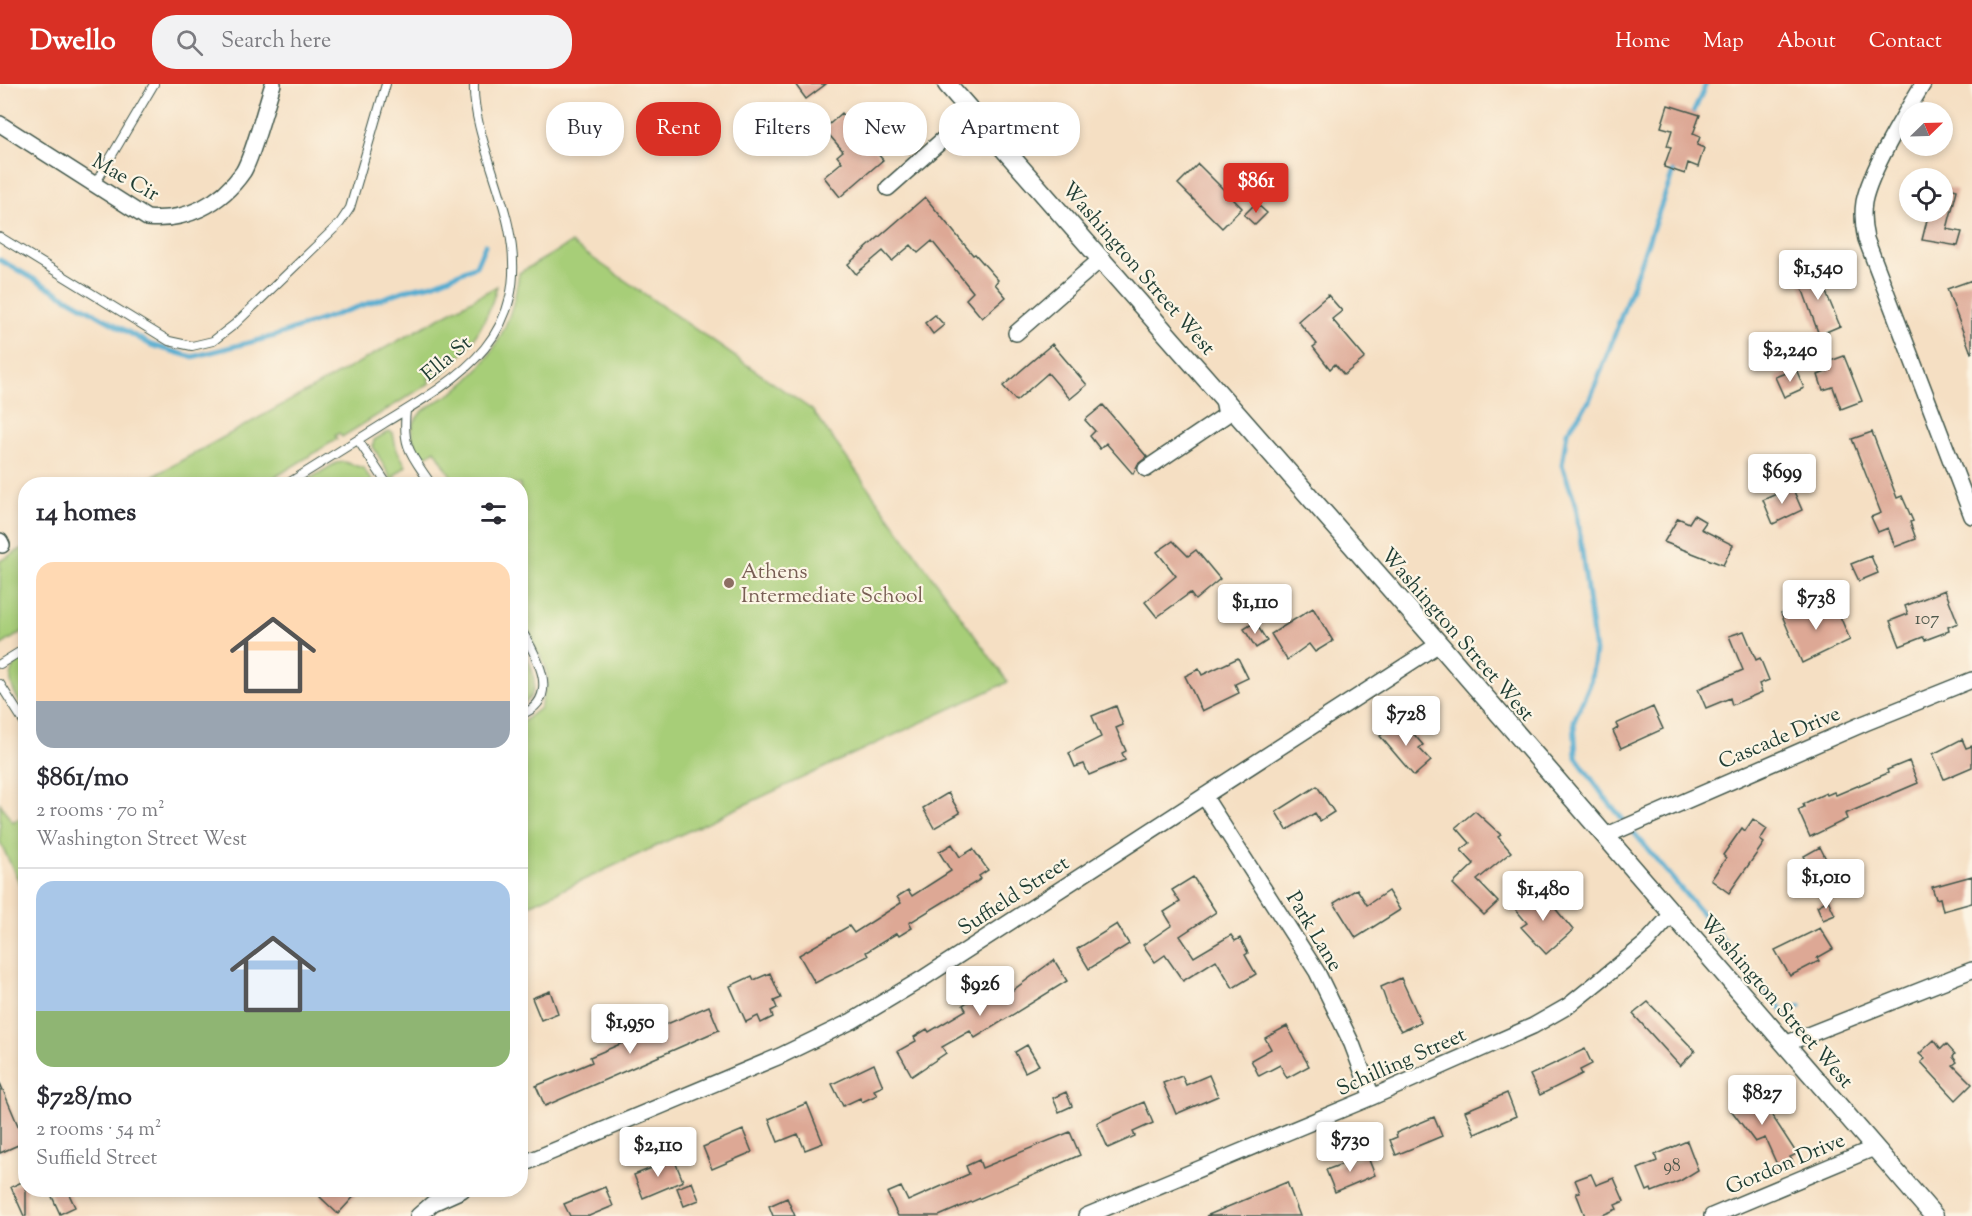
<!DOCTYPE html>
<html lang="en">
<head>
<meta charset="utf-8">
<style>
  :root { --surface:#fff; --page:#f2f2f3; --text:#2b2b33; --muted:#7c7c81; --line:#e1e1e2; --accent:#d93025 }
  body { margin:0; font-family:"Sorts Mill Goudy",serif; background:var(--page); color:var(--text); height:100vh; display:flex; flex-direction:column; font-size:22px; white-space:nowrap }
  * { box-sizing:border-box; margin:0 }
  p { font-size:20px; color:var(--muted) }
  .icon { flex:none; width:33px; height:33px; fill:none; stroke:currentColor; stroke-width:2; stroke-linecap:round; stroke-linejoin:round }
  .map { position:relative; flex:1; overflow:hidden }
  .sheet { position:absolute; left:18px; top:393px; width:510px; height:720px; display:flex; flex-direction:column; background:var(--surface); border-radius:24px; box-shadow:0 3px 9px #0003 }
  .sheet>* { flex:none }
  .guide { position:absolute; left:546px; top:18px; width:570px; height:54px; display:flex; gap:12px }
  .needle { width:39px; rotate:67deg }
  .tools { position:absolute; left:1899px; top:18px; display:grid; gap:12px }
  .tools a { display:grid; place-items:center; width:54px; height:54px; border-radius:50%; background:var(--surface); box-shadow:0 3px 9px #0003; font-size:30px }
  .price { position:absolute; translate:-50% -51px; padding:0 14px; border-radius:6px; background:#fff; color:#222; font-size:20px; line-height:39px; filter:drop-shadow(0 2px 3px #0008) }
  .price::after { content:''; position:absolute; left:50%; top:36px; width:18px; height:14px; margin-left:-9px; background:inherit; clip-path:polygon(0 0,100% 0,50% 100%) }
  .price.current { background:var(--accent); color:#fff }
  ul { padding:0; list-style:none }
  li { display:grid; align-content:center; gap:12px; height:318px; padding:0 18px }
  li+li { border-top:2px solid var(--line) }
  li span { display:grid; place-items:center; height:186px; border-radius:18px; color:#555 }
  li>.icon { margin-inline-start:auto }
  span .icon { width:108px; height:108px; fill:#fffc; stroke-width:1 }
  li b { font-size:26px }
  h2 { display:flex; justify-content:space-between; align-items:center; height:72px; padding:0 18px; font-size:26px }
  .tag { padding:0 21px; border-radius:24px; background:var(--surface); box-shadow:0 3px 9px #0003; font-size:21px; line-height:54px }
  .tag.current { background:var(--accent); color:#fff }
  header { display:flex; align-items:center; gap:36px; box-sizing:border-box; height:84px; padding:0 30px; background:var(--accent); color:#fff }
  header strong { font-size:28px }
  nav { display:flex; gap:33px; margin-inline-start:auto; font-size:21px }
  .search { width:420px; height:54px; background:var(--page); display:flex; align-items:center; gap:15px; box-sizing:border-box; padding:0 21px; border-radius:24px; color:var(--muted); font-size:22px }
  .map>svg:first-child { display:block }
  .green { fill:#a7ce78; stroke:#638656; stroke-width:1.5 }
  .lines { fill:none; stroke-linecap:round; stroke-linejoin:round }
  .stream { stroke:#53acd0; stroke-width:5 }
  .building { fill:#dda895 }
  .service-casing { stroke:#3f5549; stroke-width:10 }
  .minor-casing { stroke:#3f5549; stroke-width:18 }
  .tertiary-casing { stroke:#3f5549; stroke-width:21 }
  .service { stroke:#fff; stroke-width:8 }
  .minor { stroke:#fff; stroke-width:15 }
  .tertiary { stroke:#fff; stroke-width:18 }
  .education-dot { fill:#8d6e63; stroke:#fcf5e5; stroke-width:2 }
  .labels { text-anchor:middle; stroke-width:4.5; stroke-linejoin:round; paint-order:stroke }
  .number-label { font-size:18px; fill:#4e584c }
  .street-label { font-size:21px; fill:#1f3d34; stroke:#fcf5e5 }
  .education-label { font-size:21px; fill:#785e54; stroke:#fcf5e5; text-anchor:start }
</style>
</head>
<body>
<header>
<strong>Dwello</strong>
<div class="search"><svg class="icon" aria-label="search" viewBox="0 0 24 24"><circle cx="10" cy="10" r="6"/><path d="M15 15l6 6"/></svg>Search here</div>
<nav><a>Home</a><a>Map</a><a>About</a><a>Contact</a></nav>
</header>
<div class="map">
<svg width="1972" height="1132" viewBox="0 0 1972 1132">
  <rect width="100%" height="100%" fill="#fcf5e5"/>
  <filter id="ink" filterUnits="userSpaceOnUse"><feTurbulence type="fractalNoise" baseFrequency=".0167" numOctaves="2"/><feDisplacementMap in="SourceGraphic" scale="12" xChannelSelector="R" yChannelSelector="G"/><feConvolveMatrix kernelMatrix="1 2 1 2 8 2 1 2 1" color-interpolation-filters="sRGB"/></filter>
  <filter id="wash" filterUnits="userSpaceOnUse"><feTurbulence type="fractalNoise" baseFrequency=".008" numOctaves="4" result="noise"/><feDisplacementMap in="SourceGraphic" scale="24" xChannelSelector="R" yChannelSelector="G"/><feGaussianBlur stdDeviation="1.35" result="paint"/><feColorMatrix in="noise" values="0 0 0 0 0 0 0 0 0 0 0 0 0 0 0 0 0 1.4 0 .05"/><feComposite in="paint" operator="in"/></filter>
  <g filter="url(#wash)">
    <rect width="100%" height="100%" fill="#f5dfc3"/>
    <path class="green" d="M571,159L812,326L1008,598L521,825V639L540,624L548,596L545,581L521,538L520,400H456L435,366L425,373C414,366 408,348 415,337C422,323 442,316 455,307C493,278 513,236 519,189Z
      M497,202C487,241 467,271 435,296L432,292L428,294L430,299L342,353L339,349L335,352L337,355L264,400H139Z
      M389,347L393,349L396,364L406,382L394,392L399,400H394L373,362L374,356Z
      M344,378L363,384L374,400H301L336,379Z
      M25,463V546L0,562V477Z
      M520,561C532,580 544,607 521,622Z
      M25,570V628C13,608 0,587 25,570Z
      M0,719L12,738L25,732V810L0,758Z"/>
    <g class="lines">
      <path class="stream" d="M1691,34L1706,0
        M1676,80L1609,266L1589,317L1567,348L1562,381L1576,421L1595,568L1590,600L1574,637L1576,673L1605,714L1784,928L1800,922
        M0,176L151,261L192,273L275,252L409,205L433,200L476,182L485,161"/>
    </g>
    <g id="blocks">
      <path class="building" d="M795,0H826L806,15Z
        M1668,21L1700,31L1693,50L1700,53L1697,61L1704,64L1698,83L1688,79L1685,90L1664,83L1671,63L1667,62L1672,46L1661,43Z
        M781,25L797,43L782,56L765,37Z
        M842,29L853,43L858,39L870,53L866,56L883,76L840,113L824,93L842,78L837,72L843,67L824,45Z
        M755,36L766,49L753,58L743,46Z
        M1198,80L1242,124L1222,144L1178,100Z
        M1942,102L1957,106L1947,145L1962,148L1958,162L1922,156L1929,128H1942Z
        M925,113L973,171L975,170L998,196L995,200L1006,213L982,234L966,215L973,208L932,157L918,169L911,161L892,177L883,167L856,190L848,180Z
        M1256,119L1267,129L1255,141L1244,131Z
        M1815,182L1840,242L1819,251L1797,190Z
        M1972,196V268L1971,269L1947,205Z
        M1328,211L1342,227L1332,235L1365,274L1344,291L1335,280L1330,285L1313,263L1317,260L1298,237Z
        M935,231L944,241L933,250L925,239Z
        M1052,260L1087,301L1070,315L1048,289L1016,317L1003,302Z
        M1844,272L1862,317L1841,325L1833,303L1823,306L1818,291L1828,287L1825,279Z
        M1796,285L1804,304L1784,313L1775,293Z
        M1103,321L1147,373L1138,380L1133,390L1106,359L1100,365L1090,352L1095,347L1085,336Z
        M1872,348L1897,414L1902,412L1913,437L1910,438L1916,455L1895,463L1888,444L1878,448L1871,433L1881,429L1852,355Z
        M1792,403L1802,426L1773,440L1763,416Z
        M1694,431L1706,438L1701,445L1733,461L1723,481L1664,458L1678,434L1689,439Z
        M1173,457L1188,472L1196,466L1220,495L1195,516L1190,509L1157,533L1145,518L1176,492L1157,468Z
        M1871,472L1878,489L1859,497L1851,480Z
        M1945,506L1958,539L1948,543L1949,547L1925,556L1923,553L1900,562L1890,537L1908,530L1905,522Z
        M1834,518L1850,556L1802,579L1781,529L1796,523L1800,532Z
        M1313,524L1333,557L1315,568L1309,560L1287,576L1271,550Z
        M1255,538L1267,557L1256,564L1244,545Z
        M1744,547L1756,576L1760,574L1769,596L1759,600L1762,608L1732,621L1730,614L1706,624L1698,605L1743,586L1729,552Z
        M1238,574L1248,594L1235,600L1239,609L1202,627L1185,592L1199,585L1202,591Z
        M1116,622L1123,641L1116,644L1126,667L1122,669L1125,676L1089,691L1084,680L1075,683L1069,669L1101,653L1092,632Z
        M1653,623L1663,645L1621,664L1613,647L1618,644L1616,640Z
        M1401,635L1423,661L1419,664L1431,677L1414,692L1380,652Z
        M1962,655L1966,664L1972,662V683L1944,695L1933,670Z
        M1909,677L1918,699L1845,730L1847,735L1810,753L1798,726L1804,723L1803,720L1826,709L1827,711L1834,708L1836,711L1888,689L1887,686Z
        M1317,702L1334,728L1320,737L1315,729L1287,746L1276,728Z
        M948,709L960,729L934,744L923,724Z
        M1475,727L1501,751L1498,753L1511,768L1477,796L1498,818L1484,831L1453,800L1474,780L1461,766L1470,759L1456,743Z
        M1753,735L1767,745L1760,756L1764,759L1729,809L1711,796L1726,774L1723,771L1742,744L1745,747Z
        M952,760L960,773L973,765L988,786L979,792L981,795L909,839L912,844L899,852L897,849L866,868L868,872L815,899L799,871L849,842L854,849L901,819L897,813L908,806L912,812L951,787L939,768Z
        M1820,763L1829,781L1813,789L1804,772Z
        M1972,792V819L1943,827L1940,814L1936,815L1932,803Z
        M1193,793L1216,828L1180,852L1194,873L1231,851L1235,857L1240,854L1248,869L1245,871L1256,890L1233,904L1216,876L1183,897L1165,871L1155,878L1143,861L1172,841L1164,828L1180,818L1172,806Z
        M1357,805L1367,821L1388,807L1400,826L1356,854L1334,819Z
        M1539,805L1573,846L1546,870L1521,843L1527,839L1516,826Z
        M1828,816L1835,831L1823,836L1817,822Z
        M1117,840L1129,860L1089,885L1077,865Z
        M1820,844L1833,865L1817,874L1819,877L1790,892L1775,866Z
        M1054,876L1067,897L975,954L970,947L942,963L946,969L912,992L898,967L916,957L914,953L927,945L929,948L966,926L963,921L978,911L994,904L1000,911L1013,906Z
        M770,889L781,914L774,917L777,924L771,927L773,933L761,939L758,932L746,938L730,902L752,892L754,896Z
        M1401,894L1421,938L1401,947L1391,931L1381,903Z
        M550,907L558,929L541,936L532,914Z
        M1648,918L1695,967L1680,982L1633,930Z
        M709,922L719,946L545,1022L536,1002L592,978L590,973Z
        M1287,942L1309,982L1287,994L1280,981L1259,992L1251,976L1271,965L1265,954Z
        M1934,956L1941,965L1946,960L1955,970L1953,973L1957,978L1953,981L1972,1000L1956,1016L1921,978L1925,975L1919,970Z
        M1027,961L1039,981L1025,988L1015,968Z
        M1585,965L1592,980L1580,986L1582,990L1540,1011L1530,991Z
        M874,980L883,1002L874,1006L877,1011L862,1018L860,1014L843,1022L832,1000Z
        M1209,991L1218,1012L1176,1030L1163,999L1182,992L1186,1001Z
        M0,999L25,1058L0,1069Z
        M1746,1002L1758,1019L1762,1016L1797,1070L1790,1073L1793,1078L1779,1085L1765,1054L1755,1058L1731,1026L1735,1023L1729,1015Z
        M1066,1008L1072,1022L1059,1028L1053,1014Z
        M1507,1009L1516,1032L1475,1050L1465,1027Z
        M1144,1018L1153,1039L1133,1048L1135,1052L1108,1064L1097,1039Z
        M807,1019L823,1059L805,1066L798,1050L778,1058L769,1035Z
        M1434,1033L1442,1052L1396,1071L1390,1056L1397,1053L1396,1049Z
        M743,1046L752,1068L712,1085L703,1063Z
        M1070,1048L1080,1071L939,1132H898L887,1109L901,1103L908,1117L969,1090L966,1082L979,1076L982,1084Z
        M1687,1057L1698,1086L1680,1097L1652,1108L1651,1105L1647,1107L1638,1085L1657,1077L1655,1071Z
        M1367,1071L1375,1091L1335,1108L1326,1086Z
        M674,1075L683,1097L643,1114L634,1091Z
        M1591,1090L1596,1101L1614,1094L1624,1117L1615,1121L1617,1125L1600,1132H1585L1576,1109L1580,1108L1575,1096Z
        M26,1096V1132H24L11,1103Z
        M692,1098L699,1116L684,1122L677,1104Z
        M1287,1098L1300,1132H1206Z
        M605,1103L613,1122L589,1132H570L564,1120Z
        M49,1106H67L75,1123L60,1130Z
        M327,1106H360L338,1130L320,1113Z
        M787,1114L795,1132H773L769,1122Z"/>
    </g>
  </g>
  <g filter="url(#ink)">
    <use href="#blocks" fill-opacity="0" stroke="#3f5549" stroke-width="1.5"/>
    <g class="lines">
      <g class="service-casing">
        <path id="service" d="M95,100L154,0
          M0,153L169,257L192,262L213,257L235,240L340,139L350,124L386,0
          M406,326C402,364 411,370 431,400
          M358,356L387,400
          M287,400C319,380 351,360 383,340C463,292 531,252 509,145C501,102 472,42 474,0
          M520,544C535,569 564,615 520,631
          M0,580L26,564
          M0,600L26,641"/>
      </g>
      <g class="minor-casing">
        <path id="minor" d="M1923,0C1906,28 1870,87 1864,118C1862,131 1863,142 1866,155L1972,432
          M0,40L147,134C185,138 221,120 243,88C253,72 266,21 273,0
          M888,104L973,29
          M1016,249L1101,175
          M1146,385L1226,331L1223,315
          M0,457L2,461
          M1204,712L1317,888L1352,960L1372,1013
          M1605,752L1865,639L1972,596
          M1785,960L1972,886
          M520,1081L780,972L852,937L922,895L1439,560
          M418,1132L433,1119L462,1106
          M1086,1132L1372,1013L1533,942L1568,922L1645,860L1672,830
          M1712,1132L1874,1064"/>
      </g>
      <g class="tertiary-casing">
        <path id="tertiary" d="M947,0L1439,560L1934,1132"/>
      </g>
      <use href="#service" class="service"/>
      <use href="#minor" class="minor"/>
      <use href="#tertiary" class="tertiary"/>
    </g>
  </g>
  <circle class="education-dot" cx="729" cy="499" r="6"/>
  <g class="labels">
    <g class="number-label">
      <text x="1927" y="540">107</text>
      <text x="1672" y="1087">98</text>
    </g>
    <g class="street-label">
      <text transform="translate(126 93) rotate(30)" y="7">Mae Cir</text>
      <text transform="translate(1139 184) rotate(49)" y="7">Washington Street West</text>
      <text transform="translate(446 274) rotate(-40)" y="7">Ella St</text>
      <text transform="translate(1458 550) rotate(49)" y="7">Washington Street West</text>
      <text transform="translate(1779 653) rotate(-23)" y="7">Cascade Drive</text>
      <text transform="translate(1013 811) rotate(-33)" y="7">Suffield Street</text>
      <text transform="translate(1315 847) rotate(59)" y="7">Park Lane</text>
      <text transform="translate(1777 917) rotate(49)" y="7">Washington Street West</text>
      <text transform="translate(1401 977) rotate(-24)" y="7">Schilling Street</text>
      <text transform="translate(1785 1079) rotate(-23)" y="7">Gordon Drive</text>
    </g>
    <g class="education-label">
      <text x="741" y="494">Athens<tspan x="741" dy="24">Intermediate School</tspan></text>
    </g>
  </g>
</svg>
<div class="tools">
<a><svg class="needle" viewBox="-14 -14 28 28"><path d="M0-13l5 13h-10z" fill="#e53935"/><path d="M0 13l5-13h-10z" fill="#7c7c81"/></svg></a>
<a><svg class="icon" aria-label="locate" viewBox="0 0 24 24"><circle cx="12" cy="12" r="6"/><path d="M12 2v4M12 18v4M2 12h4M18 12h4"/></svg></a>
</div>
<b class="price current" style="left:1256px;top:130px">$861</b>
<b class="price" style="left:1818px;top:217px">$1,540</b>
<b class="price" style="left:1790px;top:299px">$2,240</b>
<b class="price" style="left:1782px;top:421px">$699</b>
<b class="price" style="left:1816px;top:547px">$738</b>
<b class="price" style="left:1255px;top:551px">$1,110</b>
<b class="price" style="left:1406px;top:663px">$728</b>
<b class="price" style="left:1826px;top:826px">$1,010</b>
<b class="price" style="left:1543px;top:838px">$1,480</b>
<b class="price" style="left:980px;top:933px">$926</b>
<b class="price" style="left:630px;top:971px">$1,950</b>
<b class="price" style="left:1762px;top:1042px">$827</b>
<b class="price" style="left:1350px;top:1089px">$730</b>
<b class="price" style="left:658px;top:1094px">$2,110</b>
<div class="guide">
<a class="tag">Buy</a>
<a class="tag current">Rent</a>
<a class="tag">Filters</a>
<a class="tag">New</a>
<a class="tag">Apartment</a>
</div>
<section class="sheet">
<h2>14 homes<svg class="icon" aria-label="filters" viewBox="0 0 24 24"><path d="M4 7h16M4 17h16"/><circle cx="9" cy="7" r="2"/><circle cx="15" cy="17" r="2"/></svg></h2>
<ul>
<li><span style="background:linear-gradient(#ffd9b3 75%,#9aa5b1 0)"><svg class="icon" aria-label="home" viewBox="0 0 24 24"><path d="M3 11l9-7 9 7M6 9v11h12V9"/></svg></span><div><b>$861/mo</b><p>2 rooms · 70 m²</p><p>Washington Street West</p></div></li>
<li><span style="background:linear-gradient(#a9c7e8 70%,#8fb573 0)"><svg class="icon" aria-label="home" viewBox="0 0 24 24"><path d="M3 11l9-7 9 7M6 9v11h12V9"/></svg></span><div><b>$728/mo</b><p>2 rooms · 54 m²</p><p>Suffield Street</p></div></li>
</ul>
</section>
</div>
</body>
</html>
